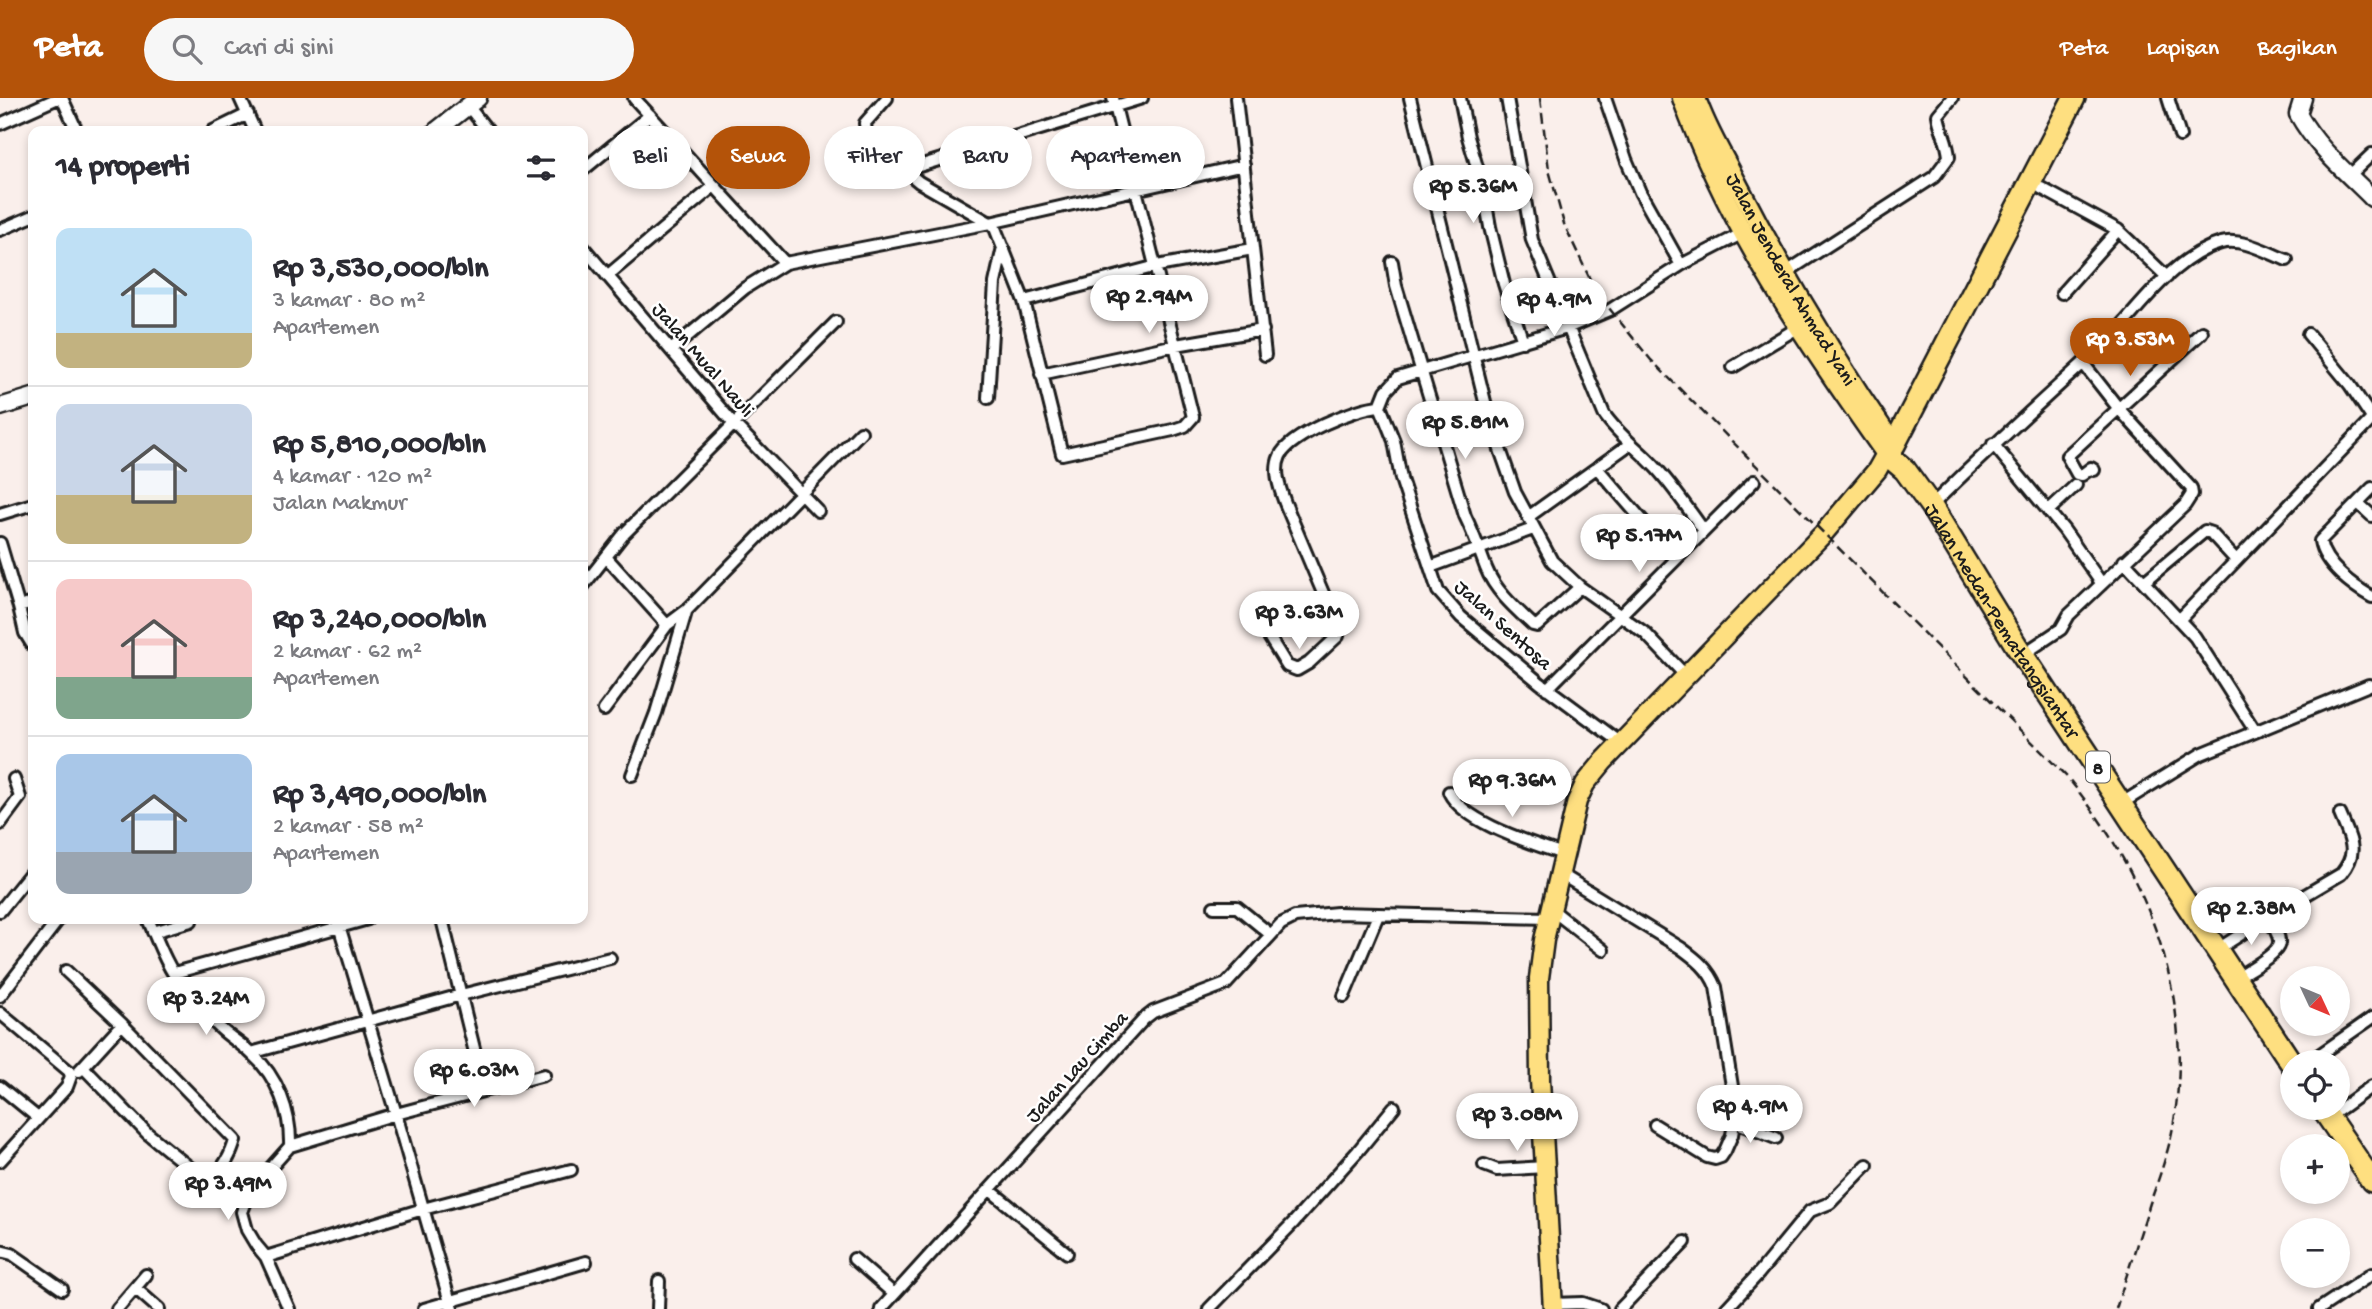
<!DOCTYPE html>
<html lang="id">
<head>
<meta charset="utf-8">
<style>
  :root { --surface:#fff; --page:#f7f7f7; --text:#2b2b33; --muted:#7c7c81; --line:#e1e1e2; --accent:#b45309 }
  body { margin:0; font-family:"Gochi Hand",sans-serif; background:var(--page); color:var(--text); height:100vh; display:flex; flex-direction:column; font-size:26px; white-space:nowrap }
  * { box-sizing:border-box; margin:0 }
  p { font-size:23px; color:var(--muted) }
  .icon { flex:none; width:38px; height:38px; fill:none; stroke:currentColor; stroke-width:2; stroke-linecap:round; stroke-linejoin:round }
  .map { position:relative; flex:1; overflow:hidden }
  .details { position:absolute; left:28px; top:28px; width:560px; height:798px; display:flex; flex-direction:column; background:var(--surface); border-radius:14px; box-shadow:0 4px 10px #0003 }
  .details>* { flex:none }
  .top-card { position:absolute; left:609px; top:28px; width:665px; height:63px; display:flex; gap:14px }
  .needle { width:46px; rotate:134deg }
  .fabs { position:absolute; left:2280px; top:868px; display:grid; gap:14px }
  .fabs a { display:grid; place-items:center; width:70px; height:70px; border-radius:50%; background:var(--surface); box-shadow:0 4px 10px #0003; font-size:35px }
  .price { position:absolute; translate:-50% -60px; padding:0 16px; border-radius:24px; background:#fff; color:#222; font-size:23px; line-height:46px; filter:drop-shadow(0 2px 4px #0008) }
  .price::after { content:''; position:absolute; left:50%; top:42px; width:21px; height:16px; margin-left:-10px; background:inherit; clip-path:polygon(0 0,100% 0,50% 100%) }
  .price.current { background:var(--accent); color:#fff }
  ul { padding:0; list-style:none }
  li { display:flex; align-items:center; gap:21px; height:175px; padding:0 28px }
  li+li { border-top:2px solid var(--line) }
  li span { display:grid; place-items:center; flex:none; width:196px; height:140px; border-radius:14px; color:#555 }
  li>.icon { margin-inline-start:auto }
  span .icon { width:84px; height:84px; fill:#fffc; stroke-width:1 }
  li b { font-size:30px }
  h2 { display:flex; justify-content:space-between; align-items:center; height:84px; padding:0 28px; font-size:30px }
  .pill { padding:0 24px; border-radius:32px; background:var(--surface); box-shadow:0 4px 10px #0003; font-size:24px; line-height:63px }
  .pill.current { background:var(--accent); color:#fff }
  header { display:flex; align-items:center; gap:42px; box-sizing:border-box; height:98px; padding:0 35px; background:var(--accent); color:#fff }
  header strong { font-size:33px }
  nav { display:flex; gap:38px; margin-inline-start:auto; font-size:24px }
  .search { width:490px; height:63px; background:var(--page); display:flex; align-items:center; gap:18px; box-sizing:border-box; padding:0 24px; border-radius:38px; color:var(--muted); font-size:26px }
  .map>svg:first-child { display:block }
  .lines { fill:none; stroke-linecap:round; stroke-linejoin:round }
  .street-casing { stroke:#1c1c1c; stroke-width:16 }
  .secondary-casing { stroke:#1c1c1c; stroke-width:21 }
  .primary-casing { stroke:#1c1c1c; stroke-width:23 }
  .highway-casing { stroke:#1c1c1c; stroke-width:26 }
  .street { stroke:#fff; stroke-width:10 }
  .secondary { stroke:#fff; stroke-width:16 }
  .primary { stroke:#fedf80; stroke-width:18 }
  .highway { stroke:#fedf80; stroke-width:21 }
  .rail { stroke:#1c1c1c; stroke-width:2.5; stroke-dasharray:10 5; stroke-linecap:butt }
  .labels { text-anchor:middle; stroke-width:5; stroke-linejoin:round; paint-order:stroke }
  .shield { fill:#fff; stroke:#606060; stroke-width:2 }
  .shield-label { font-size:19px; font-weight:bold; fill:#1c1c1c }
  .street-label { font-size:21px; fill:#1c1c1c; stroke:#fff }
</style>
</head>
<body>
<header>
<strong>Peta</strong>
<div class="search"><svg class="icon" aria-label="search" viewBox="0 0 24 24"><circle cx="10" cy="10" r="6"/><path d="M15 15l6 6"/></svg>Cari di sini</div>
<nav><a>Peta</a><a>Lapisan</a><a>Bagikan</a></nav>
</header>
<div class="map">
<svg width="2372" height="1211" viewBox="0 0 2372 1211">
  <rect width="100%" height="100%" fill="#faefeb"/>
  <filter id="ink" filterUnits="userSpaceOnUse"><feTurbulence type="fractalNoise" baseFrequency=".0143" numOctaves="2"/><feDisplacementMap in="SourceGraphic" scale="14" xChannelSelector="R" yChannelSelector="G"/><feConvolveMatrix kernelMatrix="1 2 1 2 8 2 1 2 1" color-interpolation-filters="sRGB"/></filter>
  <g filter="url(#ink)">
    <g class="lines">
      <g class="street-casing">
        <path id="street" d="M62,0L77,33
          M240,0L255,33
          M634,0L785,165
          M887,0L865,25L866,35L873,46L919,84L990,125L995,130L1024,203L1062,356L1173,332L1185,328L1193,319L1113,0
          M1236,0L1265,257
          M1410,0L1489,320L1515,394L1552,463L1580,489L1645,535L1686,578
          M1460,0L1468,39L1483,89L1490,129L1504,186L1523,244
          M1507,0L1532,142L1604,316C1619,338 1640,352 1657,371C1675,391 1689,412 1704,433
          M1605,0L1626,61L1640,94L1681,167
          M2168,0L2180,38
          M468,8L488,33
          M0,26L58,0
          M213,33L248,16
          M583,72L650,17
          M906,72L1142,0
          M2349,78L2372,56
          M2041,90L2118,132L2167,179
          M0,132L33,118
          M583,149L733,325L818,413
          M1392,164L1396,188L1465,418C1474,436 1479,452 1486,470C1495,493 1516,511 1533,527L1537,528L1580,489
          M1785,175L1934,79L1949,59C1948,43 1940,32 1938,17L1952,0
          M607,178L714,88
          M2062,195L2118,132
          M1024,203L1157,168L1253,151
          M2308,236L2350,287L2372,320
          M671,252L745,190L785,165L990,125L1244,67
          M1733,269L1799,229
          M1041,276L1176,247L1263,232
          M988,300L995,185L1003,149
          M1993,346L2064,432L2102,486
          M1597,370L1676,461
          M2094,372L2091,370L2082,377L2077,376L2067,358L2202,234
          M2372,390L2320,443C2324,467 2353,488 2372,499
          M2358,405L2372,418
          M1931,408C1986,353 2044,301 2102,248C2139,213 2170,160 2221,145C2241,139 2268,155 2287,162
          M2048,413L2076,387
          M0,416L33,406
          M1528,419L1630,346
          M0,445L19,509L25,535L33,548
          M606,459L667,527
          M2124,463L2195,539L2255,633
          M1430,469L1533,431
          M2144,484L2205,433L2211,435L2236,462
          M583,488L624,436L836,224
          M19,509L33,505
          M2180,521L2372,321
          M1268,537L1287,568L1297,572L1309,565L1338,538L1339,533L1285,405C1280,391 1273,373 1280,358C1290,337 1357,309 1380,308
          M2022,557L2061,531L2069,517L2185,407L2192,396L2191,390L2119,311L2083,265
          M1547,591L1754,383
          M604,612L667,527L687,512L861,334
          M1621,645L1540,585L1461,519L1438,493L1401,381L1394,343L1380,308L1386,293L1398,280L1567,230L1610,212L1681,167L1745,134
          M632,677L656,615L686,514
          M1449,694C1464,725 1532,745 1563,756
          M2122,705L2201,656L2369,587
          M0,726L20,699L14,681
          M1559,775L1681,850C1696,861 1709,871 1716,889L1736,1013L1732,1037L1725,1053L1721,1059L1715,1061L1707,1059L1655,1027
          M1214,809H1237L1270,836
          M1551,811L1603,852
          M0,813L33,772
          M148,821C158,844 167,869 182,888C193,902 206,917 219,929C229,939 242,946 252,956C278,979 291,1015 290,1048
          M337,821L396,1016L452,1211
          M442,821L484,991
          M153,834L191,823
          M2218,851L2268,819
          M66,873L122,926L235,1042C232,1056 221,1075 209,1082L200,1078L147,1035L84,970
          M174,875L368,821
          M2236,880C2246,873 2278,857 2279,845C2280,837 2272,826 2268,819L2341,776C2360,753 2350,741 2340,716
          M0,898L59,821
          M1344,898L1378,817
          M0,915L69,973L71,978
          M251,955L461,897L610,860
          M2309,964L2372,920
          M79,973L122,926
          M0,989L38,1020
          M2329,1019L2372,988
          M1735,1024L1776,1040
          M0,1063L67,989L71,978
          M1484,1067L1497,1072L1545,1069
          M990,1092L1067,1155
          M0,1153L12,1156L62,1191
          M266,1159L423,1111L571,1072
          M854,1161L894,1196
          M135,1190L159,1211
          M1552,1206L1583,1205L1601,1211
          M117,1211L146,1177
          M289,1211L266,1159L256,1147L247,1132L242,1114L250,1093L290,1048L396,1016L544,977
          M424,1211L586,1164
          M658,1211L659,1183
          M881,1211L1144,921L1153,914L1226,886L1281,826L1295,819L1337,815L1549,820
          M1209,1211L1294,1124L1358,1053L1394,1009
          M1620,1211L1685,1144
          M1726,1211L1759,1175L1810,1113L1830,1105L1867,1067
          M2319,1211L2372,1176"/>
      </g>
      <g class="secondary-casing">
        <path id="secondary" d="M2303,0L2298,16C2317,50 2345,73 2372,100
          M436,33L478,0
          M0,309L33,299"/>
      </g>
      <g class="primary-casing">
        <g id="primary">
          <path id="s1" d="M1696,0C1706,31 1724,59 1738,87C1784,177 1836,263 1893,346"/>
          <path d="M1553,1211L1540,982L1539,880L1544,842L1577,703L1585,686L1603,664L1823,436L1877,372L1886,356C1807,245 1728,129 1682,0"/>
        </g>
      </g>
      <g class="highway-casing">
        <g id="highway">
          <path id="s2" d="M2074,0L1894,347L1886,356L1905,372L1931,408L2016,547L2292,966"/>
          <path d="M2322,1010L2372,1083"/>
        </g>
      </g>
      <use href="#street" class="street"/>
      <use href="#secondary" class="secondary"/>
      <use href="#primary" class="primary"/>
      <use href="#highway" class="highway"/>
      <path class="rail" d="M1540,0L1549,72L1564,126L1596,194L1651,262L2068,680C2149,780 2196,899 2173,1029C2168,1055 2159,1080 2150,1105C2139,1140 2127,1176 2116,1211"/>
    </g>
  </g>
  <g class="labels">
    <rect class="shield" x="2086" y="653.5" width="24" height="31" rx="5"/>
    <g class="shield-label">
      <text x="2098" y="676">8</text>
    </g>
    <g class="street-label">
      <text dy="7" stroke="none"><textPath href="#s1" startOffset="205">Jalan Jenderal Ahmad Yani</textPath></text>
      <text transform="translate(704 261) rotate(49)" y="7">Jalan Mual Nauli</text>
      <text dy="7" stroke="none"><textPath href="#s2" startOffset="607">Jalan Medan-Pematangsiantar</textPath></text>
      <text transform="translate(1504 526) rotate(42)" y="7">Jalan Sentosa</text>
      <text transform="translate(1076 968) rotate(-48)" y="7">Jalan Lau Cimba</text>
    </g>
  </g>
</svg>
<div class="fabs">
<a><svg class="needle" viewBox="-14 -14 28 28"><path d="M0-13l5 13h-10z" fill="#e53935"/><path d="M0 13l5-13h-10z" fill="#7c7c81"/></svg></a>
<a><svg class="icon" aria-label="locate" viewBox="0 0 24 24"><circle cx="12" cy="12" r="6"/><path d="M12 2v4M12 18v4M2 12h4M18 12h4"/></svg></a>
<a>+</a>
<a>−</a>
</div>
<b class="price" style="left:1473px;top:127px">Rp 5.36M</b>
<b class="price" style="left:1149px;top:237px">Rp 2.94M</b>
<b class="price" style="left:1554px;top:240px">Rp 4.9M</b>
<b class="price current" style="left:2130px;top:280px">Rp 3.53M</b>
<b class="price" style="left:1465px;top:363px">Rp 5.81M</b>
<b class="price" style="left:1639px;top:476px">Rp 5.17M</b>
<b class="price" style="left:1299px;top:553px">Rp 3.63M</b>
<b class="price" style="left:1512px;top:721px">Rp 9.36M</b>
<b class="price" style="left:2251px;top:849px">Rp 2.38M</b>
<b class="price" style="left:206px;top:939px">Rp 3.24M</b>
<b class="price" style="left:474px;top:1011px">Rp 6.03M</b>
<b class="price" style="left:1750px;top:1047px">Rp 4.9M</b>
<b class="price" style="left:1517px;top:1055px">Rp 3.08M</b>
<b class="price" style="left:228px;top:1124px">Rp 3.49M</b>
<div class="top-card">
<a class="pill">Beli</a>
<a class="pill current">Sewa</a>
<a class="pill">Filter</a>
<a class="pill">Baru</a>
<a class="pill">Apartemen</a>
</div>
<section class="details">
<h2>14 properti<svg class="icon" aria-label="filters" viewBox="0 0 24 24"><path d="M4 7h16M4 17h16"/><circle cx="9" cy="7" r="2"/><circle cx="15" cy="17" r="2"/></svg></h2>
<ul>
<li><span style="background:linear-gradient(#bfe0f5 75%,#c2b280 0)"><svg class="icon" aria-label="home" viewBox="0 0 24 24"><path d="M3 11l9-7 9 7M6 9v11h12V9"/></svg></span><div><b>Rp 3,530,000/bln</b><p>3 kamar · 80 m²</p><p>Apartemen</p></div></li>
<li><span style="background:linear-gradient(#c9d6e8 65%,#c2b280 0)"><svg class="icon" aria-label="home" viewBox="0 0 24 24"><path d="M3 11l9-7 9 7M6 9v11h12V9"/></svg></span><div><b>Rp 5,810,000/bln</b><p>4 kamar · 120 m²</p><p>Jalan Makmur</p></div></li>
<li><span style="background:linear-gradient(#f6c9c9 70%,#7fa58c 0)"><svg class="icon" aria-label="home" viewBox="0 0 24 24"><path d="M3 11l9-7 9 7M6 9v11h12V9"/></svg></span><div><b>Rp 3,240,000/bln</b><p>2 kamar · 62 m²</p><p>Apartemen</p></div></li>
<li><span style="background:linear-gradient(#a9c7e8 70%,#9aa5b1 0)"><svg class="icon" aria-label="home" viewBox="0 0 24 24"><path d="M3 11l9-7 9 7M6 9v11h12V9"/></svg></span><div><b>Rp 3,490,000/bln</b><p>2 kamar · 58 m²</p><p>Apartemen</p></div></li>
</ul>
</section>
</div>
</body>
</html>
